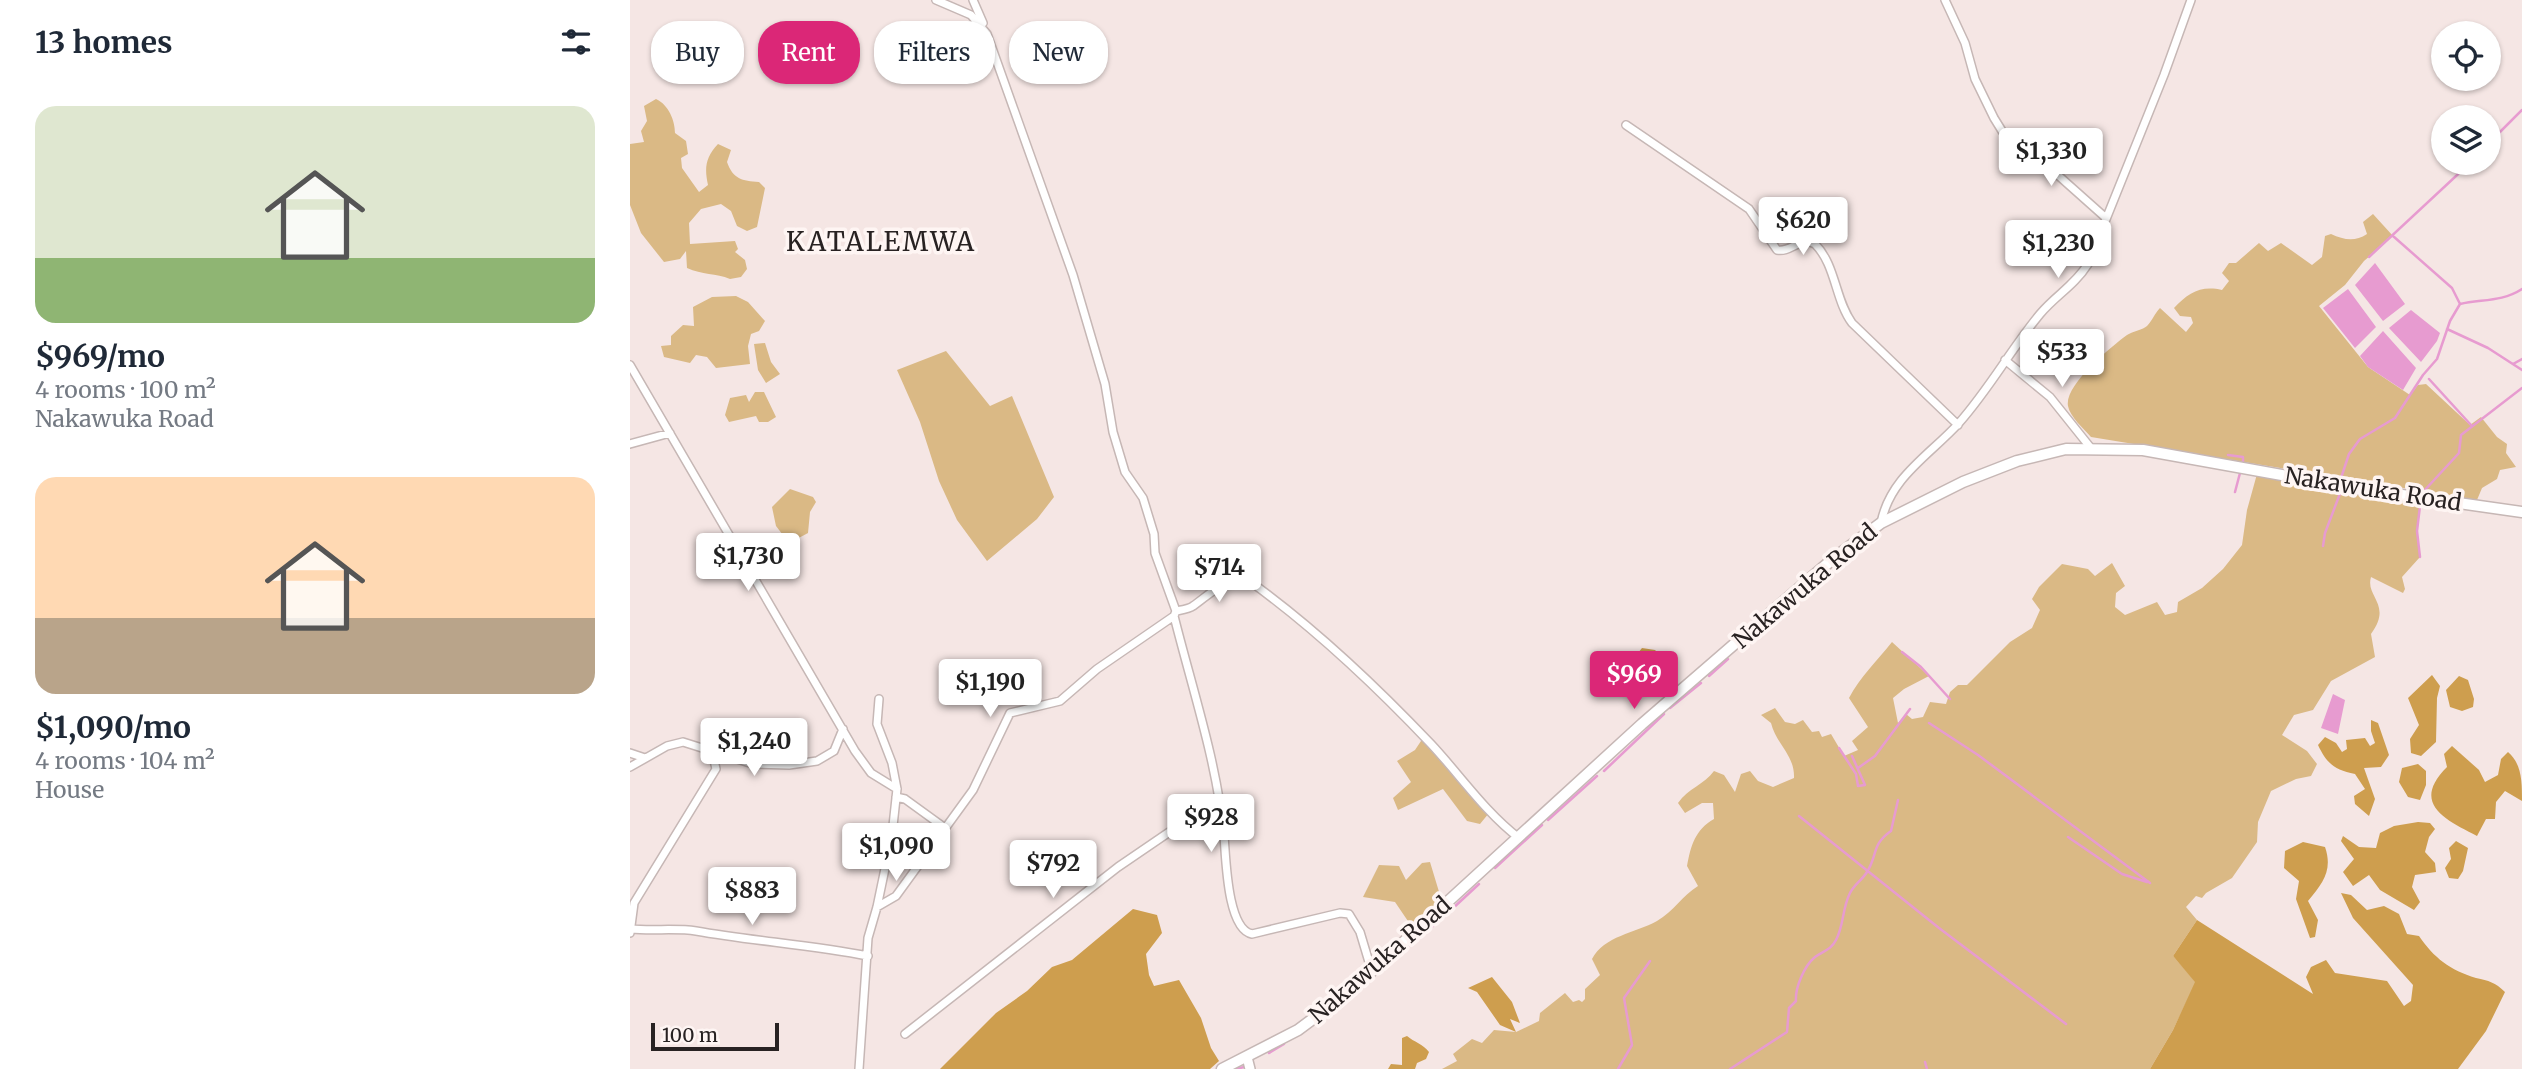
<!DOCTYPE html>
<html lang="en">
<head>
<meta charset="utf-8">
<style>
  :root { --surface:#fff; --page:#f6f6f7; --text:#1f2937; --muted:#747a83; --accent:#db2777 }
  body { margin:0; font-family:Merriweather,serif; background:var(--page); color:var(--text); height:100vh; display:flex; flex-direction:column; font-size:26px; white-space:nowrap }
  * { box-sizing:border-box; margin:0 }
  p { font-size:23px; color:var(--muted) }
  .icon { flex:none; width:38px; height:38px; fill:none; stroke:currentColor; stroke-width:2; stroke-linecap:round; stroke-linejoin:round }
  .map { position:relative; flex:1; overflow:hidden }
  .drawer { display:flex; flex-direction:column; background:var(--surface); width:630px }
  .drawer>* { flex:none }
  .guide { position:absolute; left:21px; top:21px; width:665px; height:63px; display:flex; gap:14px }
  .fabs { position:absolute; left:1801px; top:21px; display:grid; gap:14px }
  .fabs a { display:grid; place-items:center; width:70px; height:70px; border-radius:50%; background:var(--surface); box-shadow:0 2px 5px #0004; font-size:35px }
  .scale { position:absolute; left:21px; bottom:18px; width:128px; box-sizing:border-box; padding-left:7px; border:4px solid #282222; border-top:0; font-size:19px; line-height:24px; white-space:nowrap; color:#282222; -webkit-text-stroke:5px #fef5f3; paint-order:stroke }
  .price { position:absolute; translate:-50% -60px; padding:0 16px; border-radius:7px; background:#fff; color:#222; font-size:23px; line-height:46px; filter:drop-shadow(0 2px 4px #0008) }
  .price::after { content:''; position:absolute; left:50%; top:42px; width:21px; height:16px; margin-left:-10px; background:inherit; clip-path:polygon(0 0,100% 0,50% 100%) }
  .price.active { background:var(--accent); color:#fff }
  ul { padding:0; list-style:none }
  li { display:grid; align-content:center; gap:14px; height:371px; padding:0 35px }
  li span { display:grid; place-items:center; height:217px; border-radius:21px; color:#555 }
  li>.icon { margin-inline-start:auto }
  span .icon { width:126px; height:126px; fill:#fffc; stroke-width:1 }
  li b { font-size:30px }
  h2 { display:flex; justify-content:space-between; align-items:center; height:84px; padding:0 35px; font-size:30px }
  .pill { padding:0 24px; border-radius:28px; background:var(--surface); box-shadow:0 2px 5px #0004; font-size:24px; line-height:63px }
  .pill.active { background:var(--accent); color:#fff }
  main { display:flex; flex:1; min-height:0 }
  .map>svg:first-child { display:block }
  .green { fill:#dab985 }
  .forest { fill:#ce9e4e }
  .water { fill:#e79bd0 }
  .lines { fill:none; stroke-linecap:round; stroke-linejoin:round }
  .stream { stroke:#e79bd0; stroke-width:2.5 }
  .minor-casing { stroke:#c6b7b5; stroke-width:10 }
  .tertiary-casing { stroke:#c6b7b5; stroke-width:12 }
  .secondary-casing { stroke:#c6b7b5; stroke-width:13 }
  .minor { stroke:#fff; stroke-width:7 }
  .tertiary { stroke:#fff; stroke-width:9 }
  .secondary { stroke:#fff; stroke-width:10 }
  .labels { text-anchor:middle; stroke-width:7; stroke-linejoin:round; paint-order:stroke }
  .street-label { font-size:23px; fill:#282222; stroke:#fef5f3 }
  .quarter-label { font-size:26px; letter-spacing:2px; fill:#282222; stroke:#fef5f3 }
</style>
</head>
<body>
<main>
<section class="drawer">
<h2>13 homes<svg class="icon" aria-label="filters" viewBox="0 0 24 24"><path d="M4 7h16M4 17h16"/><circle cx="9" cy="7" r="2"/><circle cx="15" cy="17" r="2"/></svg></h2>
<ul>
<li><span style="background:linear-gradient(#dfe7d0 70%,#8fb573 0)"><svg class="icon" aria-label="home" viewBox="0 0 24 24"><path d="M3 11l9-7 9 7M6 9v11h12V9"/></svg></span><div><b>$969/mo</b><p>4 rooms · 100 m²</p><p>Nakawuka Road</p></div></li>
<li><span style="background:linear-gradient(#ffd9b3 65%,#b9a48a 0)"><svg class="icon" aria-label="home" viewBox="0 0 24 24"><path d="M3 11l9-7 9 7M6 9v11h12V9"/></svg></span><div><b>$1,090/mo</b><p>4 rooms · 104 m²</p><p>House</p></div></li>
</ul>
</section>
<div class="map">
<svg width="1892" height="1069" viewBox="0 0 1892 1069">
  <rect width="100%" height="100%" fill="#f5e6e4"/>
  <path class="green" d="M26,99C39,105 45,121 45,133L56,141L58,154L51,158L52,168L69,192L78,185C74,167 76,157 88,144L101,150L97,162C103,179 112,181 129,182L135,188L127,227L117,231L107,226L101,211L91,204L71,209L59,223L60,244L105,241L108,249L105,252L115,260L117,269L111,277L100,279C86,273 72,275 57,268L56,251L50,259L34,262L11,233L0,205V144L14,142L11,131L17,121L14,106Z
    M1743,214L1763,236L1734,261L1715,285L1689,306L1738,367L1780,395L1788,385L1796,384L1840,425L1851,417L1867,437L1877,444L1876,453L1886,467L1870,470L1867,479L1852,488L1847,500L1461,437C1454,429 1440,417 1438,406C1434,385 1482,346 1497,335C1503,331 1513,330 1517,326C1522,321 1525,313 1530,308L1556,332L1563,323L1561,317L1550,316L1544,308C1558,293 1571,285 1592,290L1599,281L1592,273L1599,263H1606L1629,243L1638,251L1651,243L1682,265L1692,257L1695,236L1701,234C1714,240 1725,242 1737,234L1733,222Z
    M106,296L118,302L135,321L129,331L121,334L118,346L120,364L86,368L77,357L66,355L60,363L34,357L31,346L41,345V336L53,325L64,326L63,307L82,297Z
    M135,343L141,362L150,374L136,383L128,370L124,344Z
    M316,351L360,406L382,396L424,497L407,519L357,561L327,520L309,481L290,422L267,370Z
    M125,392H134L146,417L138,422H129L126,416L99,422L95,415L100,398L116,395L119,402Z
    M1627,474L1790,506L1787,531L1790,557L1772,577L1775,589L1773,593L1741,577C1735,597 1763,604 1741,634L1745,657L1701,681L1683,710L1664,715L1652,735L1677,751L1687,764L1681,776L1666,779L1641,791L1628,822L1627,842L1602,878L1576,893L1572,898L1566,896L1556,907L1567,920L1543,956L1566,982L1543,1030L1520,1069H812L827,1061L823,1054L842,1039L852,1043L864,1030L886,1032L909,1021L910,1013L935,993L943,1002L949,1000L952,1002L955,999V989L970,975L962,959C974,936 1005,933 1027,921C1044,911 1052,896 1068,886L1057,866C1061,845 1065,830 1084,819L1083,803H1072L1055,813L1048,803C1058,788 1074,785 1084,771L1094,775L1105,792L1111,774L1120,771L1128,781L1143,787L1164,778C1165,755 1146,744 1141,723L1131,715L1145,708L1155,722L1165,724L1173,720L1182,732L1189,731L1192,737L1201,734L1214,756L1228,750L1222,741L1238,727L1219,698C1230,677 1247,661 1262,642L1299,676L1274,689L1263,698L1268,723L1276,714L1282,719L1293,717L1300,702L1316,704L1320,692L1328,685H1337L1380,642L1402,628L1410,610L1402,599L1409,587L1432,564L1458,569L1465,576L1482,563L1495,586L1486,593L1485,607L1495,615L1527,602L1535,615L1547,612L1548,602L1572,588L1593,569L1612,545L1617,510Z
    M160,489L183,497L186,502L180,512L178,533L165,540L156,539L146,526L142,507Z
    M793,738L859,813L850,824L837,821L813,789L768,810L763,798L781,782L767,761L785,750Z
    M800,862L813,905L784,930L765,902L733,897L749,865L769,866L776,880L792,863Z"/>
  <path class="forest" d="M1012,648L1025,650L1034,659C1029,670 1023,672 1011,671L1004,658Z
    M1802,675L1810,686L1807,698L1806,742L1791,756L1781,753L1780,739L1789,725L1778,698Z
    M1829,676L1838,680L1844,699L1843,707L1832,711L1820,707L1816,690Z
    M1741,720L1748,723L1759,755L1751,767L1734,768L1745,799L1739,816L1725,804L1724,796L1735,789L1725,774C1705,770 1697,764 1688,745L1695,737L1706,743L1712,752L1717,749L1716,740L1735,738L1740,746L1745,743L1741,731Z
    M1822,746L1849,770L1855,782L1868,775L1871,759L1878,752C1892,764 1892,782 1892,801L1875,791L1866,802L1865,819H1856L1847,836C1816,820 1780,804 1817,767L1814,754Z
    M1788,764L1796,771V785L1790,800L1778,797L1769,782L1772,768Z
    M1788,822L1800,823L1805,829L1799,837L1795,852L1805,863L1806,872L1785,875L1782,887L1790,902L1784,910L1750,890L1739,875L1723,886L1713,872L1724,859L1711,841L1713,836L1729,847L1746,848L1750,833L1764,826Z
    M1826,841L1838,848L1833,871L1828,879L1819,878L1815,868L1821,859L1819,848Z
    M1673,842L1695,847C1703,870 1693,883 1678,901L1688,920L1685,937L1680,938L1666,899L1669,881L1654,868L1655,851Z
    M1711,893L1721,895L1737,910L1754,906L1769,914L1777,934L1789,936C1804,958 1820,970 1846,978C1859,981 1865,982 1875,992L1856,1031L1828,1069H1520L1543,1030L1565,982L1543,956L1567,920L1683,994L1676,977L1681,967L1696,960L1705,973L1757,981L1774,1006L1781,1001L1783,985L1723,918Z
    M503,909L527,915L532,933L516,954L519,975L524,986L549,980L571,1018L581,1048L589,1061L580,1069H310L366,1013L397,991L422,967L442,960Z
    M862,977L882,1002L890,1023L880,1019L886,1032L870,1025L847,992L838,988Z
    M777,1036C784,1042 793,1044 799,1052L796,1059L787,1063L785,1069H758L761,1064L772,1065V1038Z"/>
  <path class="water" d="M1745,263L1775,304L1753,321L1725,285Z
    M1718,289L1746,327L1725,348L1693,308Z
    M1781,310L1810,333L1807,341L1791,362L1759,328Z
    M1753,331L1786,368L1773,390L1738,367L1730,356Z
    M1703,694L1715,700L1708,734L1691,728Z"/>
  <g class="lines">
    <path class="stream" d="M1858,144L1892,110
      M1763,236L1822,288L1830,304
      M1739,257L1840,163
      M1817,329L1858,348L1892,370
      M1883,364L1892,359
      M1799,379L1841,425
      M1598,455L1613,457V463
      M1711,478L1719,454L1730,439L1765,418L1793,375L1807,359L1820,321L1830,304C1852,299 1872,302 1892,289
      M1605,492L1610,473
      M1793,492L1829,453L1831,435L1892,388
      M1693,546L1695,533L1711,491
      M1790,557L1787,531L1790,506
      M1272,652L1291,667L1320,699
      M1079,676L1098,659
      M1040,708L1071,683
      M1299,723L1348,755L1520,883
      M1209,748L1226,774L1228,786L1235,785L1222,756
      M1228,768L1245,756L1280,709
      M974,771L1034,714
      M1169,816L1309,928L1436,1024
      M918,820L967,776
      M1438,837L1492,874L1517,882
      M865,868L912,825
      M821,910L849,884
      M778,946L814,917
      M750,972L771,953
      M639,1053L654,1044
      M1295,1062L1297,1069
      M606,1069L614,1067
      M988,1069L1002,1045L994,998L1020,961
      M1100,1069L1157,1032L1159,1008L1166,1001C1165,988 1174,966 1185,957C1193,951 1201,950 1206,940C1214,925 1212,909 1220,893C1224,885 1232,880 1237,872C1248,855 1241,845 1261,831L1268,800"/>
    <g class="minor-casing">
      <path id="minor" d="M306,0L341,15L357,34L443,275L475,384L483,432L495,472L513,498L524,534L525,553L546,611C551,610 559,609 563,606C578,596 597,575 618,580C685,628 744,684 801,744C830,775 855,812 889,838
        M343,0L353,23
        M1315,0L1335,43L1345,79L1364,118L1377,139L1412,161L1476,218
        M996,125L1119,209L1147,250C1161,253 1170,236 1185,244C1206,265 1205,300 1222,323L1328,425
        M1375,360L1420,397L1460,447
        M0,365L225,751L241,773L267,789
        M0,444L40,433
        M1251,523C1260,477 1300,455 1329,423C1360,388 1381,349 1410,314C1426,295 1444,286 1458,264L1534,75L1561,0
        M546,611L544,616C562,688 587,762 594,836C596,858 597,929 622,934L710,913L719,914L730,932L742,972
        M0,753L15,758
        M0,767L37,746L53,742L123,764L159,765L187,761L204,751L213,729
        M266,797L275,799L315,828
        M247,907L266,896L343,790L380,713L430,701L467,669L544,616
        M1,929C22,931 47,928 66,931C123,941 181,945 238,956
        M0,933L4,903L86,769L84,760L73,748
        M275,1034L488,867L573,809L591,804
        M229,1069L238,938L247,907L262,835L267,789L262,763L247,724L249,699"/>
    </g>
    <g class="tertiary-casing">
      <path id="tertiary" d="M617,1057L620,1069"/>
    </g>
    <g class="secondary-casing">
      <path id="secondary" d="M592,1069L668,1030L719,992L1012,724L1204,558L1251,523L1333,482L1387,461L1436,449L1513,450L1730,489L1892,512"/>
    </g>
    <use href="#minor" class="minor"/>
    <use href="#tertiary" class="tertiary"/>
    <use href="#secondary" class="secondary"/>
  </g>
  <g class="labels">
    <g class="street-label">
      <text transform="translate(1743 489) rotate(9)" y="8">Nakawuka Road</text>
      <text transform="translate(1175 586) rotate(-40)" y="8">Nakawuka Road</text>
      <text transform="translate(750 960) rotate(-41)" y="8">Nakawuka Road</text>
    </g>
    <g class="quarter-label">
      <text x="251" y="251">KATALEMWA</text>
    </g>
  </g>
</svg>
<div class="fabs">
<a><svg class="icon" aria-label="locate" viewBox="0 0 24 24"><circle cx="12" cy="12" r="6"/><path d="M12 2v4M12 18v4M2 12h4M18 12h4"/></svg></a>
<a><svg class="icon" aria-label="layers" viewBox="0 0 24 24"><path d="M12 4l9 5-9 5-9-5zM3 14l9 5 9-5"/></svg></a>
</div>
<div class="scale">100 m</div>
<b class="price" style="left:1421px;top:188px">$1,330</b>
<b class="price" style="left:1173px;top:257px">$620</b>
<b class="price" style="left:1428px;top:280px">$1,230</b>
<b class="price" style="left:1432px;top:389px">$533</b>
<b class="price" style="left:118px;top:593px">$1,730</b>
<b class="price" style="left:589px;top:604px">$714</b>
<b class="price active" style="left:1004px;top:711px">$969</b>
<b class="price" style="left:360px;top:719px">$1,190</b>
<b class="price" style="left:124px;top:778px">$1,240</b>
<b class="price" style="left:581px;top:854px">$928</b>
<b class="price" style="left:266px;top:883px">$1,090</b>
<b class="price" style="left:423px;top:900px">$792</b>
<b class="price" style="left:122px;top:927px">$883</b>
<div class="guide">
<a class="pill">Buy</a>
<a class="pill active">Rent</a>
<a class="pill">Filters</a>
<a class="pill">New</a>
</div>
</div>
</main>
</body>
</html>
